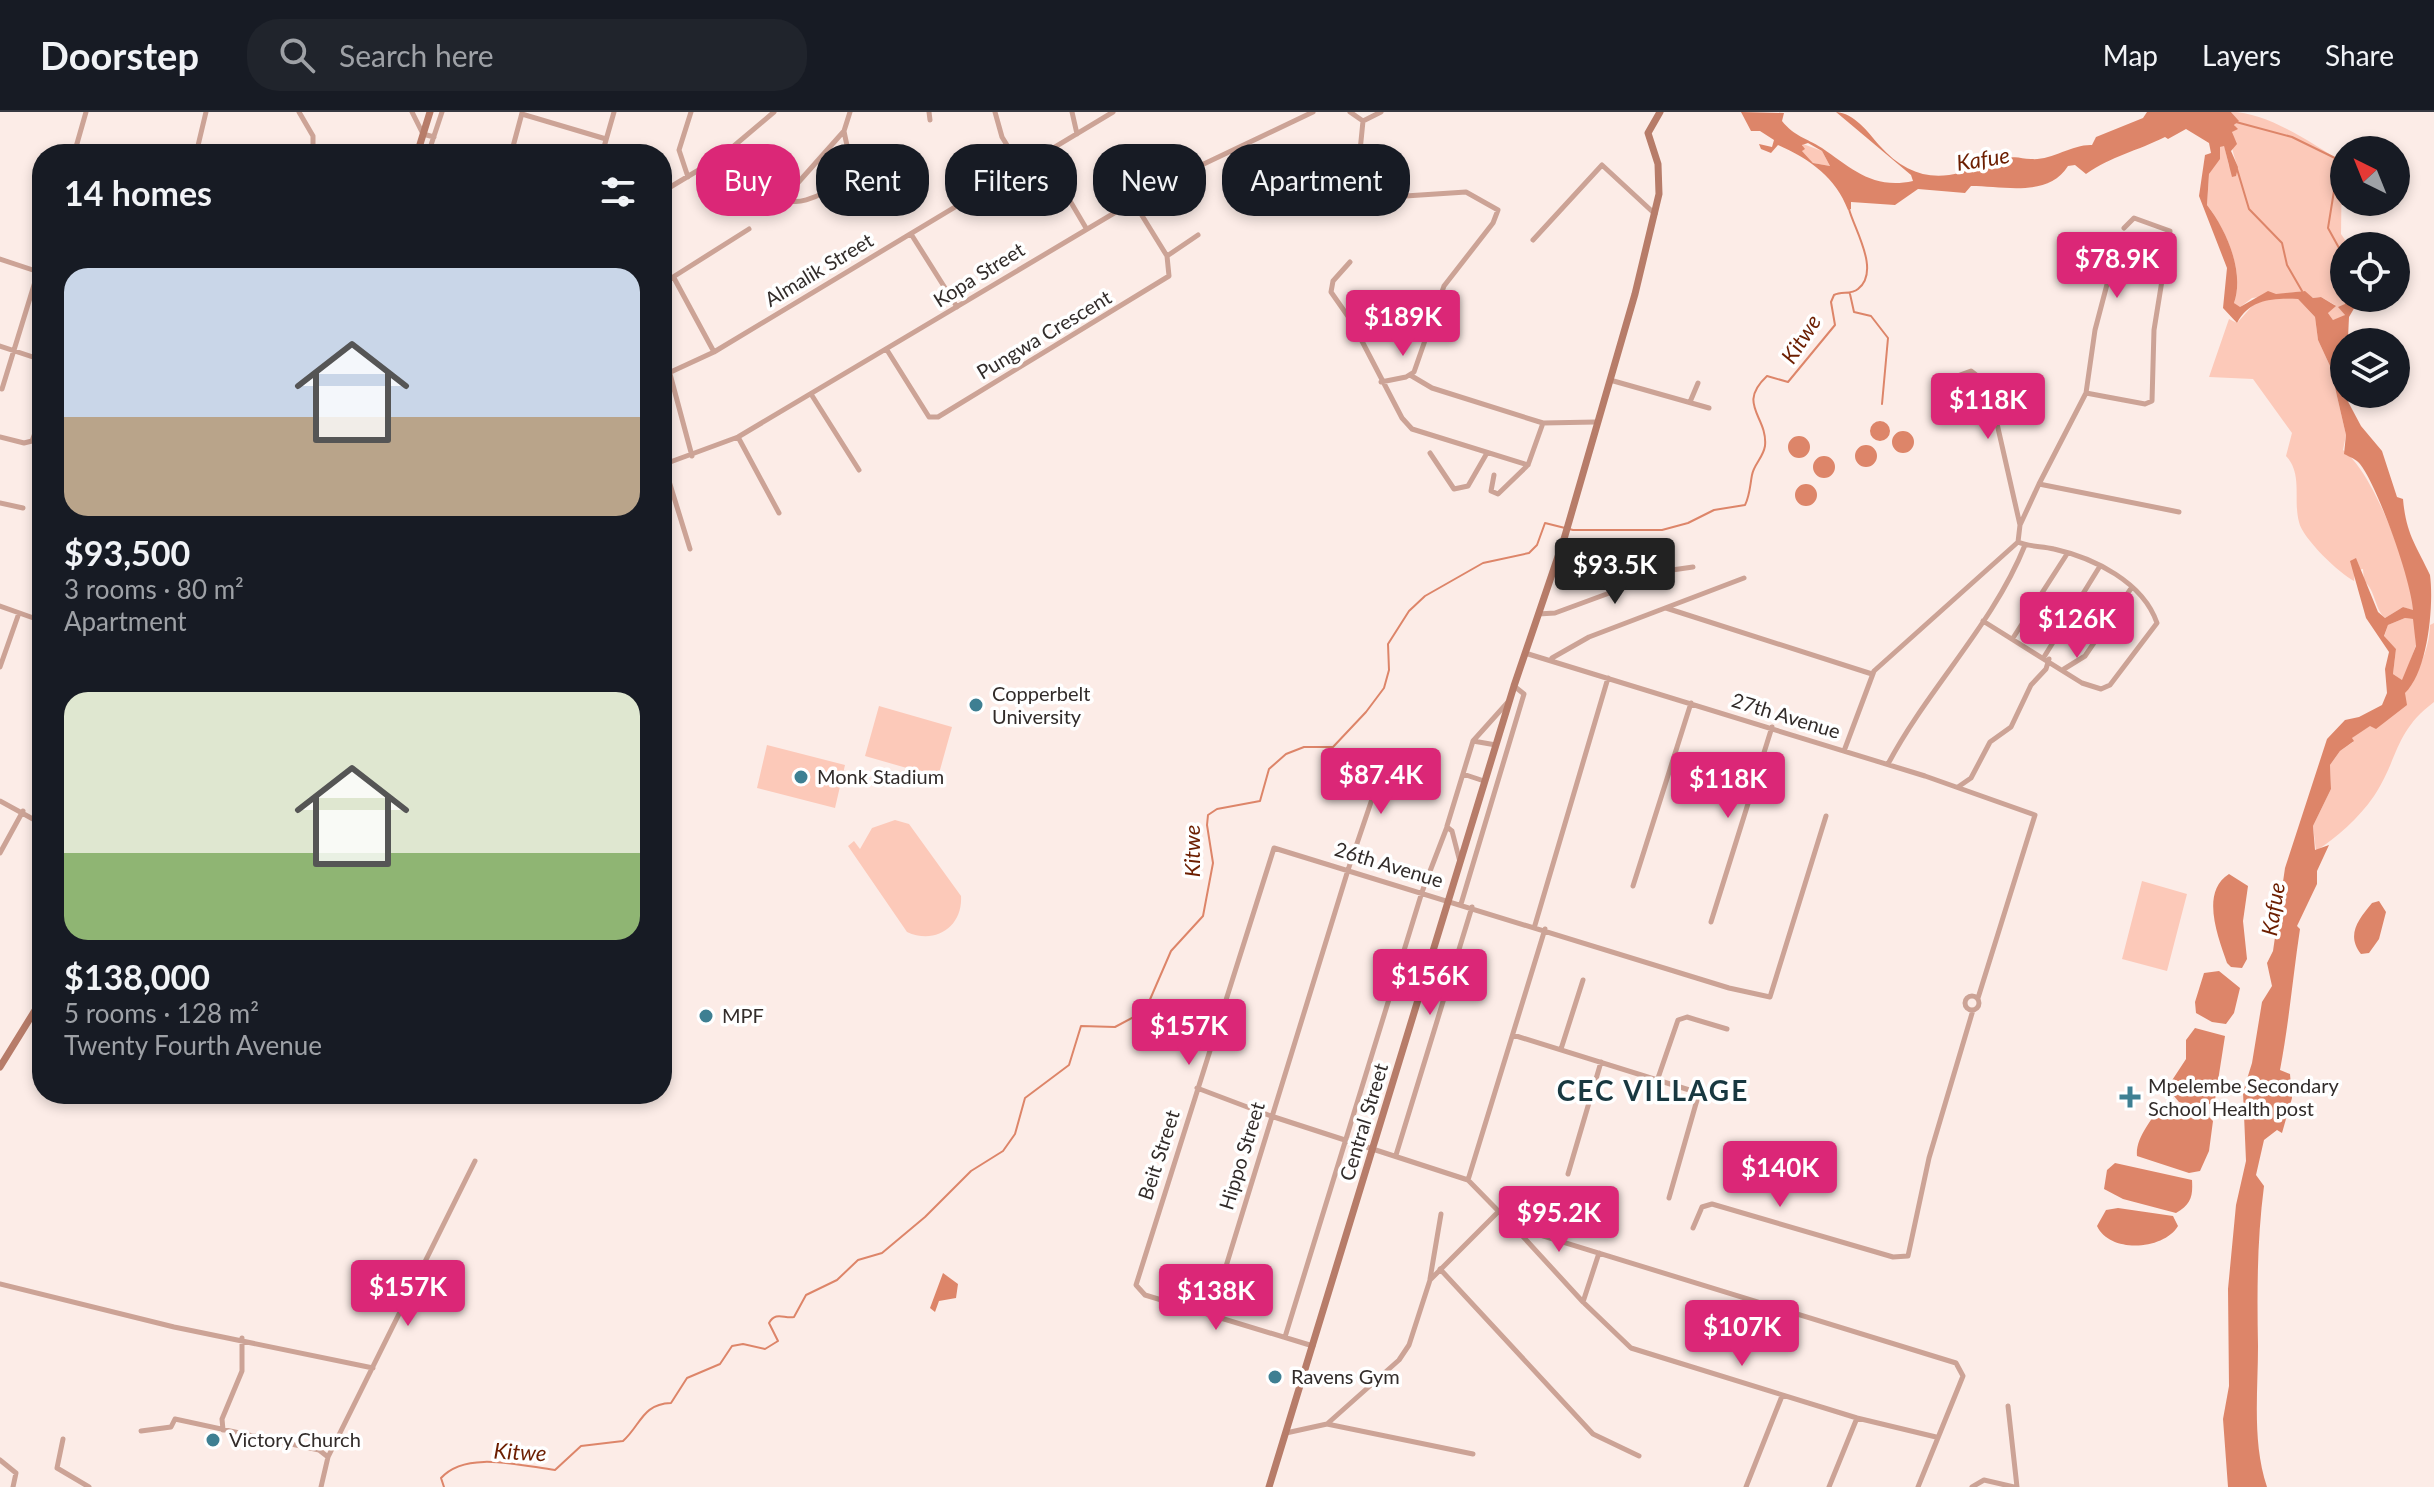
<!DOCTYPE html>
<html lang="en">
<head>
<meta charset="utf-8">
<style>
  :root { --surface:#171b24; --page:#20242c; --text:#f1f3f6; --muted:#9ea1a6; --line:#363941; --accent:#db2777 }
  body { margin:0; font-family:Lato,sans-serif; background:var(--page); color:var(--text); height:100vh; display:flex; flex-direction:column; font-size:30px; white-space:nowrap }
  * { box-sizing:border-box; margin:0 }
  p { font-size:26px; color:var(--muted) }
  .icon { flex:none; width:44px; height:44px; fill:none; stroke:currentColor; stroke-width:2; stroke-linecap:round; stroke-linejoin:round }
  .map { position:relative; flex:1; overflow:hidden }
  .panel { position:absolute; left:32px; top:32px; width:640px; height:960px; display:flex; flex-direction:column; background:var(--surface); border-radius:32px; box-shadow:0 4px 12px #0003 }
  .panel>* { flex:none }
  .guide { position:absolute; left:696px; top:32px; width:760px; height:72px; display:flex; gap:16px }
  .needle { width:52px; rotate:317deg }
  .buttons { position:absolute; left:2330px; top:24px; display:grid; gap:16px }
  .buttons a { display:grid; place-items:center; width:80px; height:80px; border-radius:50%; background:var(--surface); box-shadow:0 4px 12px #0003; font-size:40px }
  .price { position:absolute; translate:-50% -68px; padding:0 18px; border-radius:8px; background:var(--accent); color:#fff; font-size:26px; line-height:52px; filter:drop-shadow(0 2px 4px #0008) }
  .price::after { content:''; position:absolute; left:50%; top:48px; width:24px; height:18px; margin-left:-12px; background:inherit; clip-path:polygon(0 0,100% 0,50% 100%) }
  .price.on { background:#222; color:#fff }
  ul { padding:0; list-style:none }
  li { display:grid; align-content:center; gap:16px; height:424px; padding:0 32px }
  li span { display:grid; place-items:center; height:248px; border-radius:24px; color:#555 }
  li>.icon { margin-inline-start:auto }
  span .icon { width:144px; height:144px; fill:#fffc; stroke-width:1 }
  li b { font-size:34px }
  h2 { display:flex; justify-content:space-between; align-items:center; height:96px; padding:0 32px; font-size:34px }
  .chip { padding:0 28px; border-radius:32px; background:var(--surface); box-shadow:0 4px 12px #0003; font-size:28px; line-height:72px }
  .chip.on { background:var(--accent); color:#fff }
  header { display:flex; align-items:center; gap:48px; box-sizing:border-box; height:112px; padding:0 40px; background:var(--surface); border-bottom:2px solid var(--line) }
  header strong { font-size:38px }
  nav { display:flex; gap:44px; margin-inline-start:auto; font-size:28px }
  .search { width:560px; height:72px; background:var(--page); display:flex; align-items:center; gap:20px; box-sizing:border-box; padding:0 28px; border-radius:32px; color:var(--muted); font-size:30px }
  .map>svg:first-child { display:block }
  .green { fill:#fcc9b9 }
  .water { fill:#dd8569; fill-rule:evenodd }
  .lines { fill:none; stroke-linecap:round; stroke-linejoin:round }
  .stream { stroke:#dd8569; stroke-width:2 }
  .street { stroke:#cca396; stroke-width:5 }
  .secondary { stroke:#b77c69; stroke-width:7 }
  .poi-dot { fill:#3e7f92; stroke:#fff; stroke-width:3 }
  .labels { text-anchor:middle; stroke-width:7; stroke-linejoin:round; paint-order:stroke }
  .street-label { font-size:20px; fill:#322c2a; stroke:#fff }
  .poi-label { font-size:20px; fill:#322c2a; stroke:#fff; text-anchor:start }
  .water-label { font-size:22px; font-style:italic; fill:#6c1e00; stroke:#fff }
  .district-label { font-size:28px; font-weight:bold; letter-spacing:2px; fill:#183840; stroke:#fff }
</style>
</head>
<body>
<header>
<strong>Doorstep</strong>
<div class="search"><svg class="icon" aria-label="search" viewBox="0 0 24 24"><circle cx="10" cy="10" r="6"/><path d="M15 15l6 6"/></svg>Search here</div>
<nav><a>Map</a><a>Layers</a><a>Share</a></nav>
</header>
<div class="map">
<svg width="2434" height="1375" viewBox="0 0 2434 1375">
  <rect width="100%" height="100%" fill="#fcece7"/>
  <path class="green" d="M2231,0C2267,0 2312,31 2342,50L2341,122L2349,134H2344L2346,193L2339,195L2345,203L2341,207L2333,208L2328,201L2335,193L2321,185L2313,186L2304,179L2252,186L2239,196L2234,191C2245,161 2226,117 2207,93L2209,62L2220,35L2224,33L2229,54L2238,55C2232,40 2227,22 2238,8Z
    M1803,32L1822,39L1830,54L1813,51L1802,39Z
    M2274,186L2298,187L2315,205L2318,228L2330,254L2346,323L2343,338C2375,362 2410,459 2414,499L2403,495L2385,506C2374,496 2376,479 2364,469L2363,457L2355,458L2354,469C2340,462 2302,426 2299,410C2293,388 2303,362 2286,344L2292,321L2253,267L2209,265L2229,207L2237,211L2254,192Z
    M2405,506L2414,507L2416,533L2403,569L2393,562L2396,537L2384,525L2388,513Z
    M2434,511V590C2394,620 2399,646 2374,684C2359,706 2336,726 2316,739L2313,714L2331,677L2330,653L2340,639L2353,630L2352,626C2358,620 2366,617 2373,611C2402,587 2429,552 2430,513Z
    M879,594L952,615L938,665L865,644Z
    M767,633L845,653L835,696L757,676Z
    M895,708L909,712L961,784C963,815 935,833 907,820L848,734L854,729L860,737L872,716Z
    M2142,769L2187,782L2167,859L2122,847Z"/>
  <path class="water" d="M1741,0L1784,1L1782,9C1794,24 1806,26 1822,36C1851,56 1873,78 1913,69L1911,63L1836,0C1854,1 1868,20 1879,33C1910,68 1944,72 1983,51L1996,55C1999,51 2002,48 2006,47C2016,43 2021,47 2031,47C2050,49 2073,32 2092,33L2096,25L2143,6L2147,0H2231L2239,9L2234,13L2238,17L2232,20L2237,32L2231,39L2238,55L2236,64L2232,65L2224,34L2220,35V47L2209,62L2207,93C2226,117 2245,160 2234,191L2240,195L2268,179L2276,182L2305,179L2313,186L2321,185L2336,194L2328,201L2333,208L2345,203L2338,195L2345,192V186H2352L2356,193L2349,205L2348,226L2344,225V282L2361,314L2382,339L2397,385L2403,387C2406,422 2416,433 2430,463C2434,493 2428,559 2405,581L2407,593L2376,617L2370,614L2352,626L2354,629L2340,639L2330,653L2331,677L2313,714L2315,738L2329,733L2317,759V772L2297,814L2300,817C2293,863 2289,911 2280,958L2290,962L2292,986L2282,1021L2277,1018L2264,1028L2256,1063L2264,1074C2257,1128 2257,1180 2258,1234C2258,1281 2252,1330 2267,1375H2228L2223,1307L2229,1274L2228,1177L2236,1093L2246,1049L2243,980L2252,951L2262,890L2272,874L2267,851L2273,839L2285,756L2327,627L2345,608L2359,605L2382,593L2387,581L2385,557L2389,540L2366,506L2350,449L2356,446L2378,500L2385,506L2403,495L2413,498C2411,468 2378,375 2360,352C2356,347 2350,345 2344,342L2346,323L2330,254L2318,228L2315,205L2298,187C2272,186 2250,187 2237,211L2223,196L2227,156L2199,84L2205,43L2211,41L2209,31L2186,17L2168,27L2165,25C2137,39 2112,44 2086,62L2075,53L2068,54C2048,86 2003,74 1971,74L1965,81L1918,77L1895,93L1851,90V97L1848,98C1836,66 1810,47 1778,33L1771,41L1761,37L1759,32L1772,35L1774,28L1760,19H1751ZM1808,31L1822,39L1830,54L1813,51L1802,39L1805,37L1802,33ZM2405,506L2413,507L2416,534L2402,568L2393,562L2396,537L2384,524L2388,513Z
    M1870 319a10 10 0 1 1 20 0a10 10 0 1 1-20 0Z
    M1892 330a11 11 0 1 1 22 0a11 11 0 1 1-22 0Z
    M1788 335a11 11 0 1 1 22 0a11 11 0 1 1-22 0Z
    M1855 344a11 11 0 1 1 22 0a11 11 0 1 1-22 0Z
    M1813 355a11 11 0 1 1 22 0a11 11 0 1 1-22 0Z
    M1795 383a11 11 0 1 1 22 0a11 11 0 1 1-22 0Z
    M2229,762L2248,774L2243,809L2247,847L2242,856L2231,855L2227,851C2218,825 2200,780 2229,762Z
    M2379,789L2386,800L2379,827L2369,841L2361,842C2346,823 2358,808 2372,791Z
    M2219,859L2240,876L2234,901L2226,912L2212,910L2196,901L2195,890L2204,861Z
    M2195,916L2225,924L2215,988L2204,996L2179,990L2167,976L2186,947V928Z
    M2163,991L2207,1003L2213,1009L2209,1039L2200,1059L2189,1061L2137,1044C2135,1026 2153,1006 2163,991Z
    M2115,1051L2192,1068C2193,1085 2191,1092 2176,1101L2123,1087L2104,1077L2107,1058Z
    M2118,1096L2173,1104L2178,1114C2164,1138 2110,1142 2097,1114L2106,1098Z
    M943,1161L958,1172L956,1186L939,1189L935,1200L930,1196Z"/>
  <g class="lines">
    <path class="stream" d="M2236,10L2292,25L2339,48L2328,116L2344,145
      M2237,57L2249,97L2282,131L2287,153L2302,179
      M1850,182L1854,200L1871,204L1888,226L1882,292
      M444,1375L441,1366C466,1338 522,1354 555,1358L581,1334L623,1329C641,1313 642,1292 671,1291L687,1266L720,1252L732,1234L743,1232L765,1237L778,1229L769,1211C776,1199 784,1207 794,1205L806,1183L837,1168L858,1148L882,1141L925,1105L971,1059L1003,1039L1015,1022L1025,986L1069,953L1081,914L1115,915L1145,899L1171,839L1203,804L1213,751L1207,713L1208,703L1217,697L1260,689L1269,657L1286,642L1304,635H1333L1366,600L1384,576L1389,558L1388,532L1409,499L1425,484L1483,451L1529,441L1537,433L1545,411L1573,418H1662L1688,411L1714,398L1745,393C1750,383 1750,373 1752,363C1754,352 1763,346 1765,334C1768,304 1736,293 1767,264L1788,270L1835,213L1831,190L1834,183C1842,179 1851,183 1858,177C1881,159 1854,117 1849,97"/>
    <path class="street" d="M299,0L313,24V42
      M412,0L423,22L434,25
      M929,0L930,8
      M995,0L1002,25L1021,56
      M1072,0L1077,22
      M1350,0L1363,9
      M522,2L606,27
      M1363,9L1357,69L1364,83L1375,86L1466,80L1498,98L1493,111L1444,174L1414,260L1406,265L1381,270
      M1363,9L1381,0
      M844,19C846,31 851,46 850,57C848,72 805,93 792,89L788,82L844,19L850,0
      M74,42L86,0
      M163,42H170
      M196,42L206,0
      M428,42L442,0
      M511,42L522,1
      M602,42L614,0
      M1043,43L1086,116
      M688,65L679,38L691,0
      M662,80L722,44L774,0
      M911,122L957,195
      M1533,128L1602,53L1655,102
      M1167,144L1198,123
      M0,147L42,161
      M1350,150L1333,169L1331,180L1352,210L1402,306L1412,317L1528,353L1543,311L1596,310
      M674,166L714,240
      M662,172L749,117
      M1352,210C1394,193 1390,197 1425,223
      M0,234L42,248
      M887,238L929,305H938L1169,164L1167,144L1133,89
      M670,262L692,344
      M1410,263L1432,276L1543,311
      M662,264L714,240L1113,0
      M1610,268L1709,296
      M1935,272L1971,259L1988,272L2020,413
      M2,277L42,147
      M2086,281L2145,292L2152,289L2154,218L2170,119L2134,106L2124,116
      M811,282L859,358
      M1690,290L1698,271
      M0,325L24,331L32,329L42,302
      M738,325L779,401
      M1430,341L1454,377L1468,374L1487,341
      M662,353L738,325L1168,69L1313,0
      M664,353L690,437
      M38,358L42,359
      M1494,363L1491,379L1498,382L1528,353
      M2039,372L2179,400
      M0,391L23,396
      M0,494L42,509
      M1666,496L1872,562
      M1538,502L1555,501L1672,458L1693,455
      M1983,509L2082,571L2101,577L2110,573L2157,511C2143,470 2094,446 2054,437C2042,434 2029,435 2018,430
      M2013,526L2067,442
      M1525,541L1925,664L2035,703L1978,886
      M2044,545L2100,454
      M1552,546L1589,525L1744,466
      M0,555L19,501
      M2064,557L2085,544L2132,475
      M1473,629L1496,633
      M1844,639L1874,559L2018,430L2020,413L2039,372L2086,281L2095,218L2110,161L2063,146
      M1888,652C1928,576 1993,513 2025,433
      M1463,662L1484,669
      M1958,675L1971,666L1990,630L2011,615L2031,573L2046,557L2049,547
      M0,689L42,712
      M1447,714L1473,629L1508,590
      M0,741L23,699
      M1633,774L1691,591
      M1461,792L1524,582L1514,574
      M1711,810L1772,615
      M1535,813L1608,566
      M1965 891a7 7 0 1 1 14 0a7 7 0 1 1-14 0Z
      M1513,923L1699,981L1669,1086
      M1561,937L1583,868
      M1658,966L1678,908L1687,905L1727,917
      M1197,976L1271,1004L1468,1068L1514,1115L1956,1251L1963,1264L1918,1375
      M1396,1043L1472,795
      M1568,1062L1601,950
      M1468,1068L1545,817
      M1693,1116L1702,1095L1712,1092L1893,1145L1908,1144L1929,1046L1973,898
      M1516,1117L1583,1190
      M1599,1141L1583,1190L1631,1236L1857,1306L1936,1325
      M1440,1157L1593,1322L1639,1344
      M1430,1167L1441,1102
      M0,1172L174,1215L373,1256
      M1211,1203L1348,758L1388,640
      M1285,1225L1422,780L1447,715L1452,719L1460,750
      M1313,1234L1145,1183L1136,1173L1274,736L1729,876L1770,885L1826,704
      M2008,1294L2017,1375
      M1327,1312L1399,1248L1409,1233L1430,1168L1499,1099
      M223,1318L222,1307L242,1259V1226
      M141,1319L171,1315L175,1307L319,1338L328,1345
      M1286,1321L1327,1312L1473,1342
      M63,1327L57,1356L89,1375
      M0,1348L16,1361L13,1375
      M321,1375L328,1345L475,1049
      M1746,1375L1782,1284
      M1829,1375L1857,1306
      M1972,1375L1984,1368L2014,1375"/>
    <path class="secondary" d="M417,42L430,0
      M0,955L42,887
      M1269,1375L1514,574L1564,427L1635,182L1659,82L1658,52L1648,21L1660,0"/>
  </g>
  <g class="poi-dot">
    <circle cx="976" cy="593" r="8"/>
    <circle cx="801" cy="665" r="8"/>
    <circle cx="706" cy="904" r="8"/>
    <path d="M2126 973h8v8h8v8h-8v8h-8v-8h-8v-8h8z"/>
    <circle cx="1275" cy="1265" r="8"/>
    <circle cx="213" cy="1328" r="8"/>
  </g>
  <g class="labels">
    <g class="street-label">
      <text transform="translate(819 158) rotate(-31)" y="7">Almalik Street</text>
      <text transform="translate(979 163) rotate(-32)" y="7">Kopa Street</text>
      <text transform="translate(1044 223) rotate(-31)" y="7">Pungwa Crescent</text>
      <text transform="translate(1786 604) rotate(17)" y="7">27th Avenue</text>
      <text transform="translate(1389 753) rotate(17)" y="7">26th Avenue</text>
      <text transform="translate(1364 1010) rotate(-73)" y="7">Central Street</text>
      <text transform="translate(1159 1043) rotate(-72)" y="7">Beit Street</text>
      <text transform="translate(1242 1044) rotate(-73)" y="7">Hippo Street</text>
    </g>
    <g class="poi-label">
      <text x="992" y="589">Copperbelt<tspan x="992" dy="23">University</tspan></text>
      <text x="817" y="672">Monk Stadium</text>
      <text x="722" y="911">MPF</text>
      <text x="2148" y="981">Mpelembe Secondary<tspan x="2148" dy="23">School Health post</tspan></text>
      <text x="1291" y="1272">Ravens Gym</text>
      <text x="229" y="1335">Victory Church</text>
    </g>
    <g class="water-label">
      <text transform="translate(1983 47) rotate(-9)" y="8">Kafue</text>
      <text transform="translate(1801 227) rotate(-57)" y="8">Kitwe</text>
      <text transform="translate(1192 739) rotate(-90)" y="8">Kitwe</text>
      <text transform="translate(2273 797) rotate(-81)" y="8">Kafue</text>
      <text transform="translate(520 1340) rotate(3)" y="8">Kitwe</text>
    </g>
    <g class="district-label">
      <text x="1653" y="989">CEC VILLAGE</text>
    </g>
  </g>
</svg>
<div class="buttons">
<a><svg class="needle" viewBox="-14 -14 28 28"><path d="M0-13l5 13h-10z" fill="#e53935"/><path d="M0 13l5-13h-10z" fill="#9ea1a6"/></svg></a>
<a><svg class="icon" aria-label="locate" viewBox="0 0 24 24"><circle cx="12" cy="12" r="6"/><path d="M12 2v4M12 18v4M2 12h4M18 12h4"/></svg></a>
<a><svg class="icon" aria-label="layers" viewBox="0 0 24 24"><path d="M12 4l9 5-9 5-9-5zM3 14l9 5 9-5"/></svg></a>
</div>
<b class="price" style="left:2117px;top:188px">$78.9K</b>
<b class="price" style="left:1403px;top:246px">$189K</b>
<b class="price" style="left:1988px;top:329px">$118K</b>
<b class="price on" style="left:1615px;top:494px">$93.5K</b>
<b class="price" style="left:2077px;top:548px">$126K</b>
<b class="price" style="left:1381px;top:704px">$87.4K</b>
<b class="price" style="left:1728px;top:708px">$118K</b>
<b class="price" style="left:1430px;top:905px">$156K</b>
<b class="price" style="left:1189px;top:955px">$157K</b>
<b class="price" style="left:1780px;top:1097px">$140K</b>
<b class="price" style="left:1559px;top:1142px">$95.2K</b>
<b class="price" style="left:408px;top:1216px">$157K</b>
<b class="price" style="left:1216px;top:1220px">$138K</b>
<b class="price" style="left:1742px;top:1256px">$107K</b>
<div class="guide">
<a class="chip on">Buy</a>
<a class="chip">Rent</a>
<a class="chip">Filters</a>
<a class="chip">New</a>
<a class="chip">Apartment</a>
</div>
<section class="panel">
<h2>14 homes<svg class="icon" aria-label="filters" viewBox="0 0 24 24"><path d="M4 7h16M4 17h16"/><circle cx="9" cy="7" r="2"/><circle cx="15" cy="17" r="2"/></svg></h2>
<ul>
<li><span style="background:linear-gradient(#c9d6e8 60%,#b9a48a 0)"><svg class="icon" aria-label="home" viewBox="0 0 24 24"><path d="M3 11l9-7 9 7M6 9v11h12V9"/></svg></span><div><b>$93,500</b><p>3 rooms · 80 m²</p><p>Apartment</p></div></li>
<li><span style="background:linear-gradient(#dfe7d0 65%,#8fb573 0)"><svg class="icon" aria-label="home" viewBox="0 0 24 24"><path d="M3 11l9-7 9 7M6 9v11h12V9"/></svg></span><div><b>$138,000</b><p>5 rooms · 128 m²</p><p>Twenty Fourth Avenue</p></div></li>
</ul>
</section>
</div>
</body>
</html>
